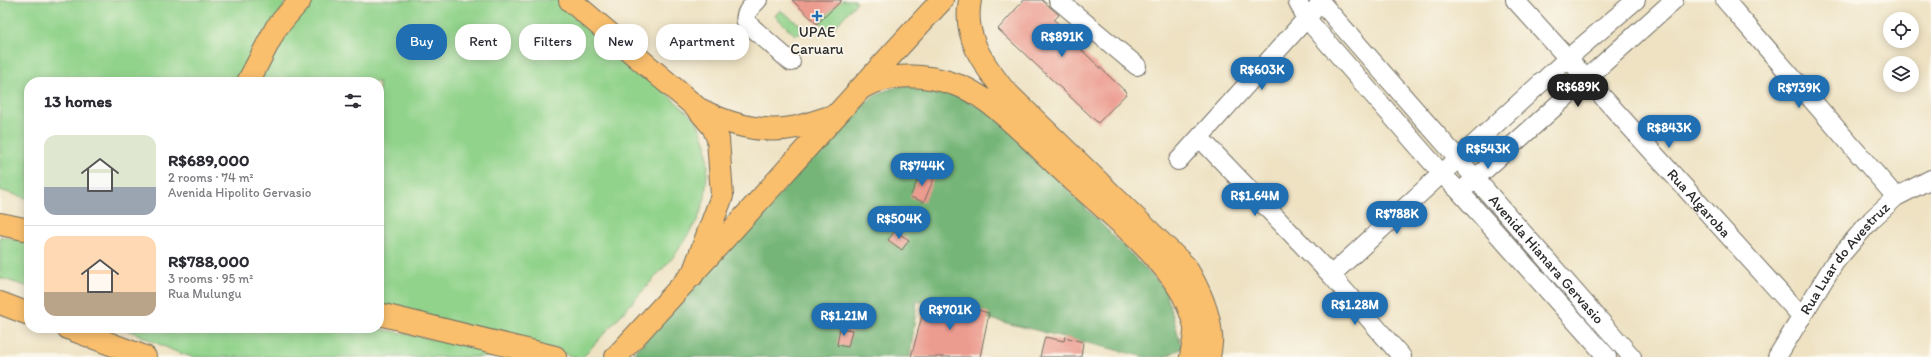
<!DOCTYPE html>
<html lang="en">
<head>
<meta charset="utf-8">
<style>
  :root { --surface:#fff; --page:#f2f2f3; --text:#2b2b33; --muted:#7c7c81; --line:#e1e1e2; --accent:#1f6fb2 }
  body { margin:0; font-family:Itim,sans-serif; background:var(--page); color:var(--text); height:100vh; display:flex; flex-direction:column; font-size:15px; white-space:nowrap }
  * { box-sizing:border-box; margin:0 }
  p { font-size:13px; color:var(--muted) }
  .icon { flex:none; width:22px; height:22px; fill:none; stroke:currentColor; stroke-width:2; stroke-linecap:round; stroke-linejoin:round }
  .map { position:relative; flex:1; overflow:hidden }
  .panel { position:absolute; left:24px; top:77px; width:360px; height:256px; display:flex; flex-direction:column; background:var(--surface); border-radius:16px; box-shadow:0 2px 10px #0003 }
  .panel>* { flex:none }
  .guide { position:absolute; left:396px; top:24px; width:380px; height:36px; display:flex; gap:8px }
  .buttons { position:absolute; left:1883px; top:12px; display:grid; gap:8px }
  .buttons a { display:grid; place-items:center; width:36px; height:36px; border-radius:50%; background:var(--surface); box-shadow:0 2px 10px #0003; font-size:20px }
  .price { position:absolute; translate:-50% -34px; padding:0 9px; border-radius:14px; background:var(--accent); color:#fff; font-size:13px; line-height:26px; filter:drop-shadow(0 1px 2px #0008) }
  .price::after { content:''; position:absolute; left:50%; top:24px; width:12px; height:9px; margin-left:-6px; background:inherit; clip-path:polygon(0 0,100% 0,50% 100%) }
  .price.selected { background:#222; color:#fff }
  ul { padding:0; list-style:none }
  li { display:flex; align-items:center; gap:12px; height:100px; padding:0 20px }
  li+li { border-top:1px solid var(--line) }
  li span { display:grid; place-items:center; flex:none; width:112px; height:80px; border-radius:12px; color:#555 }
  li>.icon { margin-inline-start:auto }
  span .icon { width:48px; height:48px; fill:#fffc; stroke-width:1 }
  li b { font-size:17px }
  h2 { display:flex; justify-content:space-between; align-items:center; height:48px; padding:0 20px; font-size:17px }
  .chip { padding:0 14px; border-radius:16px; background:var(--surface); box-shadow:0 2px 10px #0003; font-size:14px; line-height:36px }
  .chip.selected { background:var(--accent); color:#fff }
  .map>svg:first-child { display:block }
  .green { fill:#91d38b; stroke:#5e7f5b }
  .forest { fill:#74b577; stroke:#507051 }
  .building { fill:#ec9b8f }
  .lines { fill:none; stroke-linecap:round; stroke-linejoin:round }
  .minor-casing { stroke:#6f6b60; stroke-width:20 }
  .major-casing { stroke:#6f6b60; stroke-width:24 }
  .highway-casing { stroke:#6f6b60; stroke-width:24 }
  .minor { stroke:#fff; stroke-width:18 }
  .major { stroke:#f9bf6d; stroke-width:22 }
  .highway { stroke:#f9bf6d; stroke-width:22 }
  .poi-dot { fill:#1f6fb2; stroke:#fbf7ec; stroke-width:1.5 }
  .labels { text-anchor:middle; stroke-width:3.5; stroke-linejoin:round; paint-order:stroke }
  .poi-label { font-size:15px; fill:#2b2b2b; stroke:#fbf7ec }
  .street-label { font-size:15px; fill:#2b2b2b; stroke:#fbf7ec }
</style>
</head>
<body>
<div class="map">
<svg width="1931" height="357" viewBox="0 0 1931 357">
  <rect width="100%" height="100%" fill="#fbf7ec"/>
  <filter id="ink" filterUnits="userSpaceOnUse"><feTurbulence type="fractalNoise" baseFrequency=".025" numOctaves="2"/><feDisplacementMap in="SourceGraphic" scale="8" xChannelSelector="R" yChannelSelector="G"/><feConvolveMatrix kernelMatrix="1 2 1 2 8 2 1 2 1" color-interpolation-filters="sRGB"/></filter>
  <filter id="wash" filterUnits="userSpaceOnUse"><feTurbulence type="fractalNoise" baseFrequency=".012" numOctaves="4" result="noise"/><feDisplacementMap in="SourceGraphic" scale="16" xChannelSelector="R" yChannelSelector="G"/><feGaussianBlur stdDeviation="0.9" result="paint"/><feColorMatrix in="noise" values="0 0 0 0 0 0 0 0 0 0 0 0 0 0 0 0 0 1.4 0 .05"/><feComposite in="paint" operator="in"/></filter>
  <g filter="url(#wash)">
    <rect width="100%" height="100%" fill="#eee2c3"/>
    <path class="green" d="M0,0H282L285,4L244,82H29V199L0,190Z
      M307,0H562L697,121L706,144L708,165L705,198L698,219L675,255L583,357H576L379,305V82H253Z
      M842,0H855L857,2L829,34L820,21Z
      M780,10L802,26L803,33L795,35L775,16Z
      M0,236L29,243V287L0,278Z
      M124,328H376L519,357H192L174,351Z"/>
    <path class="forest" d="M931,83L994,114L1165,289L1182,348L1165,357H1145L917,301L910,357H630L851,116L878,93L897,87Z"/>
    <g id="blocks">
      <path class="building" d="M792,0H842L817,24Z
        M1024,0H1042L1059,15L1054,20L1074,37L1071,40L1127,93L1098,123L998,29Z
        M921,172L934,178L924,202L910,197Z
        M895,231L909,240L902,250L888,240Z
        M927,297L989,313L980,357H911Z
        M840,328L852,330L848,347L837,345Z
        M1045,337L1064,341L1065,337L1083,342L1081,357H1040Z"/>
    </g>
  </g>
  <g filter="url(#ink)">
    <use href="#blocks" fill-opacity="0" stroke="#6f6b60" stroke-width="1"/>
    <g class="lines">
      <g class="minor-casing">
        <g id="minor">
          <path d="M758,0C752,6 743,13 746,22L791,62"/>
          <path d="M1058,0L1137,66"/>
          <path d="M1297,0L1306,18L1442,174L1460,192L1607,357"/>
          <path id="s1" d="M1319,0L1632,357"/>
          <path id="s2" d="M1515,0L1802,317"/>
          <path d="M1725,0L1896,197"/>
          <path d="M1200,138L1331,275L1402,357"/>
          <path d="M1178,161L1314,10"/>
          <path d="M1467,186L1674,0"/>
          <path d="M1331,275L1567,59L1636,0"/>
          <path id="s3" d="M1777,357L1835,262L1872,219L1896,197L1931,179"/>
        </g>
      </g>
      <g class="major-casing">
        <path id="major" d="M616,357C726,239 832,118 942,0"/>
      </g>
      <g class="highway-casing">
        <path id="highway" d="M570,0L696,107L713,127L718,139L722,196L692,276
          M970,0C963,36 982,62 1003,89L1185,266C1198,287 1209,311 1211,335C1212,342 1210,350 1209,357
          M248,82L276,28L300,0
          M858,90C888,71 927,74 960,86C994,99 1035,145 1062,170C1099,205 1157,250 1182,293C1186,300 1194,320 1195,327C1196,336 1192,348 1191,357
          M701,110C730,125 763,134 797,127C810,124 823,119 836,115
          M0,224L29,230
          M0,303L29,314
          M379,314L555,357
          M68,328L145,357"/>
      </g>
      <use href="#minor" class="minor"/>
      <use href="#major" class="major"/>
      <use href="#highway" class="highway"/>
    </g>
  </g>
  <path class="poi-dot" d="M815 10h4v4h4v4h-4v4h-4v-4h-4v-4h4z"/>
  <g class="labels">
    <g class="poi-label">
      <text x="817" y="37">UPAE<tspan x="817" dy="17">Caruaru</tspan></text>
    </g>
    <g class="street-label">
      <text dy="5" stroke="none"><textPath href="#s2" startOffset="274">Rua Algaroba</textPath></text>
      <text dy="5" stroke="none"><textPath href="#s1" startOffset="345">Avenida Hianara Gervasio</textPath></text>
      <text dy="5" stroke="none"><textPath href="#s3" startOffset="120">Rua Luar do Avestruz</textPath></text>
    </g>
  </g>
</svg>
<div class="buttons">
<a><svg class="icon" aria-label="locate" viewBox="0 0 24 24"><circle cx="12" cy="12" r="6"/><path d="M12 2v4M12 18v4M2 12h4M18 12h4"/></svg></a>
<a><svg class="icon" aria-label="layers" viewBox="0 0 24 24"><path d="M12 4l9 5-9 5-9-5zM3 14l9 5 9-5"/></svg></a>
</div>
<b class="price" style="left:1062px;top:58px">R$891K</b>
<b class="price" style="left:1262px;top:91px">R$603K</b>
<b class="price selected" style="left:1578px;top:108px">R$689K</b>
<b class="price" style="left:1799px;top:109px">R$739K</b>
<b class="price" style="left:1669px;top:149px">R$843K</b>
<b class="price" style="left:1488px;top:170px">R$543K</b>
<b class="price" style="left:922px;top:187px">R$744K</b>
<b class="price" style="left:1255px;top:217px">R$1.64M</b>
<b class="price" style="left:1397px;top:235px">R$788K</b>
<b class="price" style="left:899px;top:240px">R$504K</b>
<b class="price" style="left:1355px;top:326px">R$1.28M</b>
<b class="price" style="left:950px;top:331px">R$701K</b>
<b class="price" style="left:844px;top:337px">R$1.21M</b>
<div class="guide">
<a class="chip selected">Buy</a>
<a class="chip">Rent</a>
<a class="chip">Filters</a>
<a class="chip">New</a>
<a class="chip">Apartment</a>
</div>
<section class="panel">
<h2>13 homes<svg class="icon" aria-label="filters" viewBox="0 0 24 24"><path d="M4 7h16M4 17h16"/><circle cx="9" cy="7" r="2"/><circle cx="15" cy="17" r="2"/></svg></h2>
<ul>
<li><span style="background:linear-gradient(#dfe7d0 65%,#9aa5b1 0)"><svg class="icon" aria-label="home" viewBox="0 0 24 24"><path d="M3 11l9-7 9 7M6 9v11h12V9"/></svg></span><div><b>R$689,000</b><p>2 rooms · 74 m²</p><p>Avenida Hipolito Gervasio</p></div></li>
<li><span style="background:linear-gradient(#ffd9b3 70%,#b9a48a 0)"><svg class="icon" aria-label="home" viewBox="0 0 24 24"><path d="M3 11l9-7 9 7M6 9v11h12V9"/></svg></span><div><b>R$788,000</b><p>3 rooms · 95 m²</p><p>Rua Mulungu</p></div></li>
</ul>
</section>
</div>
</body>
</html>
